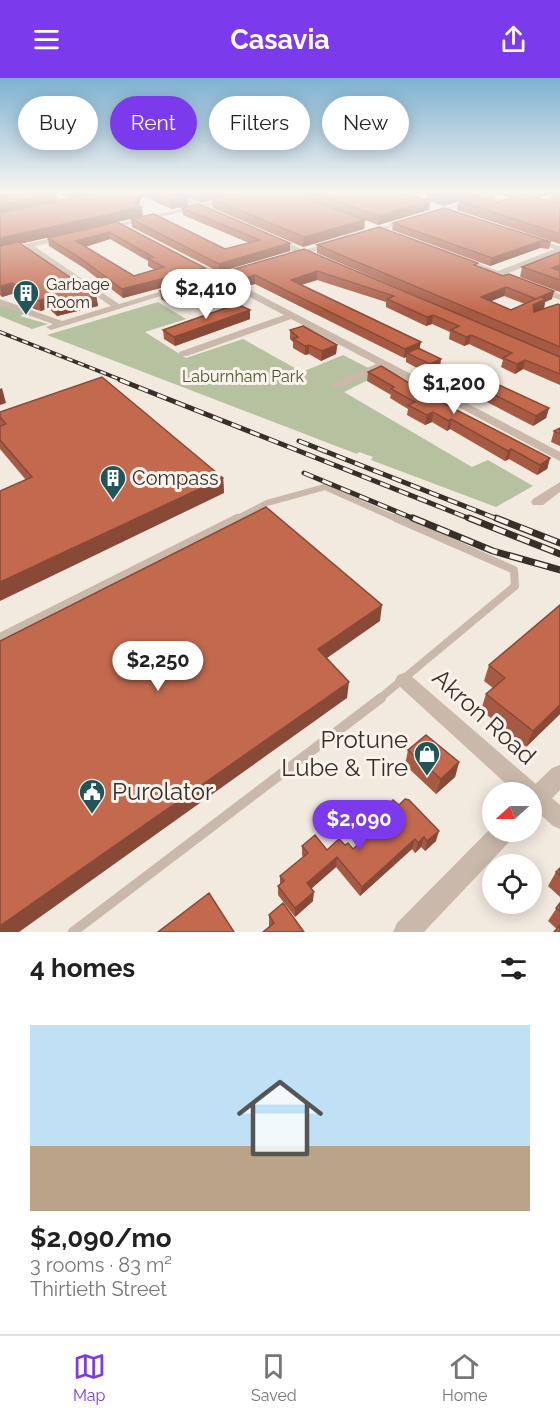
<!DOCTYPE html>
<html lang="en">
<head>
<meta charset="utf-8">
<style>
  :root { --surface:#fff; --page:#f6f6f6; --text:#222; --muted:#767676; --line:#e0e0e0; --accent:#7c3aed }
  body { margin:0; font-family:Raleway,sans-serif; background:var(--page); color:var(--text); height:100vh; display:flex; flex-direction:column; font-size:22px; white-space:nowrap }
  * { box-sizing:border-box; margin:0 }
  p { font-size:20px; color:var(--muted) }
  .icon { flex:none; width:33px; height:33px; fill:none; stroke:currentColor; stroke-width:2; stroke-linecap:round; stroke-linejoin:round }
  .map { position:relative; height:854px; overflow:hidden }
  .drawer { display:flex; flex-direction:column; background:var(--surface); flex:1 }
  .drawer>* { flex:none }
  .guide { position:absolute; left:18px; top:18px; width:525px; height:54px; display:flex; gap:12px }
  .needle { width:39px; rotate:249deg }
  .tools { position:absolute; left:482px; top:704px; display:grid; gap:12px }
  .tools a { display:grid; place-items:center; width:60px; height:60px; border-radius:50%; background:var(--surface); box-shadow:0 3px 15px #0003; font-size:30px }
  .price { position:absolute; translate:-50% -51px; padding:0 14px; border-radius:21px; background:#fff; color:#222; font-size:20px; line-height:39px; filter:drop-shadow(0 2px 3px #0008) }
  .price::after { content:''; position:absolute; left:50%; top:36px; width:18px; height:14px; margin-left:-9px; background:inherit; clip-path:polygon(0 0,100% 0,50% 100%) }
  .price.active { background:var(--accent); color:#fff }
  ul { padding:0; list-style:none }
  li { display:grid; align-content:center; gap:12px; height:318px; padding:0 30px }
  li+li { border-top:2px solid var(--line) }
  li span { display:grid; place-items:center; height:186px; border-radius:0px; color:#555 }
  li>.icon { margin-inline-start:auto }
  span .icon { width:108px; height:108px; fill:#fffc; stroke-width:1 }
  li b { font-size:26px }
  h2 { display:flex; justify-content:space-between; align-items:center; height:72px; padding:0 30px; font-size:26px }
  .pill { padding:0 21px; border-radius:27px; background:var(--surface); box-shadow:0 3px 15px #0003; font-size:21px; line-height:54px }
  .pill.active { background:var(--accent); color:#fff }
  header { display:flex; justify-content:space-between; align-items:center; height:78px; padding:0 30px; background:var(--accent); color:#fff; font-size:27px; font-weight:700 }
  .tab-bar { display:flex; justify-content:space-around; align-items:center; height:84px; border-top:2px solid var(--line); background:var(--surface); font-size:16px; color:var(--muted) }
  .tab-bar a { display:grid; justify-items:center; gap:3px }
  .tab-bar .active { color:var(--accent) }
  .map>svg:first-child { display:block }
  .green { fill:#b6c19f }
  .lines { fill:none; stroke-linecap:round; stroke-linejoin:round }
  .service-far3 { stroke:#cab9ab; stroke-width:4 }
  .service-far2 { stroke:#cab9ab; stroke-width:6 }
  .service-far1 { stroke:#cab9ab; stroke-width:8 }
  .service { stroke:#cab9ab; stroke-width:10 }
  .minor { fill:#cab9ab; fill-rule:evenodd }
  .tertiary { fill:#cab9ab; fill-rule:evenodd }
  .primary { fill:#7a665c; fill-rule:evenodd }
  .tram { stroke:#382f2a; stroke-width:1.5 }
  .rail-far2-casing { stroke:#382f2a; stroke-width:4 }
  .rail-far1-casing { stroke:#382f2a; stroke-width:5 }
  .rail-casing { stroke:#382f2a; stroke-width:7 }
  .rail-far2 { stroke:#faf3ec; stroke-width:2; stroke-dasharray:6; stroke-linecap:butt }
  .rail-far1 { stroke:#faf3ec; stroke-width:3; stroke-dasharray:10; stroke-linecap:butt }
  .rail { stroke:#faf3ec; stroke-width:4.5; stroke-dasharray:13; stroke-linecap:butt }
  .wall { fill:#a75a43; fill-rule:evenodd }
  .shaded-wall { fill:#884a37 }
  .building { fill:#c2694e; stroke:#884a37; stroke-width:1.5; fill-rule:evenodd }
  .labels { text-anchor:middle; stroke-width:6; stroke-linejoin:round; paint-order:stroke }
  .far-poi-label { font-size:16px; fill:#382f2a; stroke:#faf3ec; text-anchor:start }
  .far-park-label { font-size:16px; fill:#48562f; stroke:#faf3ec }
  .poi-label { font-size:20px; fill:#382f2a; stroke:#faf3ec; text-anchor:start }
  .near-street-label { font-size:24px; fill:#382f2a; stroke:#faf3ec }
  .near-poi-label { font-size:24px; fill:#382f2a; stroke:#faf3ec; text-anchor:end }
</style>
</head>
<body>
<header><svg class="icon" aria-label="menu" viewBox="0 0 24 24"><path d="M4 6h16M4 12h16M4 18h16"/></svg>Casavia<svg class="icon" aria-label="share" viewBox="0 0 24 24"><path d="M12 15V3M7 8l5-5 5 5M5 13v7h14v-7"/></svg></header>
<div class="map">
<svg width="560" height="854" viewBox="0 0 560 854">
  <rect width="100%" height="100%" fill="#f2e9df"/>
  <path class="green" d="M158,224L186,241L145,254L186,280L243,261L302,294L343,277L380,296L344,314L472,389L488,382L533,408L496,429L371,382L373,379L359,374L357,376L47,257Z
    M0,225L26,235L20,238L48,246L32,251L0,238Z"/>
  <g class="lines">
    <path class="service-far3" d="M485,124L495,122L508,125"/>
    <path class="service-far2" d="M234,442L267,425L325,409L399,442"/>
    <path class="service-far1" d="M0,559L237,440
      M379,621L515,508L514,492L396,440"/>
    <path class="service" d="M73,854L381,620"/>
    <path class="minor" d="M46,114H53L72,126L67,127Z
      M498,114L503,115L432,137L427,136Z
      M560,115V119L535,127L532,125Z
      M228,120L230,123L104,152L100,150Z
      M407,141L412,142L367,158L360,156Z
      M65,157H68V161L34,168L119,226L176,209L180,212L51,252L46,249L53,246L0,227V221L62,243L111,228L26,170L0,176V172Z
      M530,160L560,168V175L506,196L560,216V222L457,182L464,180L498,193L555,171L530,164Z
      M334,163L338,165L337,167L292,179L288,177Z
      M187,182H193L560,374V383L384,290L339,310H331V306L376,286L291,241L187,278H179V274L284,237L187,186Z
      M560,404V414L543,427H533L531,424L533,421Z
      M404,595L410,597L560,727V751L553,748L531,728V714H515L398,607L395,602L398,597Z"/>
    <path class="tertiary" d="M163,114H171L218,134L211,136Z
      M268,158H274L322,181L315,183L268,162Z
      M560,687V712L539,734L531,737V714H527L552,690Z
      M492,749V753H516L512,761L424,854H393L397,845Z"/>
    <path class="primary" d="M493,114H503L560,130V134Z"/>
    <path class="tram" d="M495,114L560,133"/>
    <g class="rail-far2-casing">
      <path id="rail-far2" d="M0,254L124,303"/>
    </g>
    <g class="rail-far1-casing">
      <path id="rail-far1" d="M120,302L473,442
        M299,363L500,442
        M304,395L417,442"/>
    </g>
    <g class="rail-casing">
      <path id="rail" d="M413,440L493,473L560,492
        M469,440L560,476
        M496,440L560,465"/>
    </g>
    <use href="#rail-far2" class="rail-far2"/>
    <use href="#rail-far1" class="rail-far1"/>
    <use href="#rail" class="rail"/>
  </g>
  <path class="wall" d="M0,114L56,115L57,123L69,121L56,114H174L187,119L188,128L171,131L143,118L138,127L143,138L20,166L96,217L98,228L57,238L48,230L41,233L34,231L15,215L2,219L0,217Z
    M176,114H399L426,122L428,114L491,115L481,117L484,120L497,124L510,120L511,114H510H557L538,120L550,123L552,116L560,114V166L457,132L459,123H460L443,128L430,123L429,132L378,147L365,142L364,151L303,169L213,130L212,122L201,125Z
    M182,130L290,173L219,194L132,149L131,141L225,171L249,165L183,137Z
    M117,144L205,190V198L123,220L84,190L49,168L48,160ZM110,161L148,183V188L155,192L134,198L85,169Z
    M393,145L551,164L549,171L540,170L490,188L392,152Z
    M317,167L478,189L552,221L545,224L544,230L538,233L560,227V307L523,291L515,296L501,289L503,282L469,266L464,268L449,261L450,254L432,246L426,248L386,229V224L317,202L301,207L420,270L440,290L428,296L406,284V279L404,280L255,206L246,208L231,201V192L304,171L495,252L317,175ZM504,218L525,226L511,232L491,223Z
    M560,174V214L520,199L522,189Z
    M233,205V213L210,222L190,224L174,229L161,221L160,213Z
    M250,232V241L175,268L164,261L163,252Z
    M290,252L337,267L336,276L321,283L309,276L305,277L293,270V264L290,261Z
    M368,294L439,323L550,380L547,391L537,397L509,381L505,383L450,351L447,353L432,344L425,347L407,337L408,331L390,320L391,317L367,303Z
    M487,313L549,330L546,340L533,348L485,323Z
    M0,334L223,400L224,415L26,402L0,371Z
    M560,350V368L551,364L554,353Z
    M489,587L560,636L526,669L481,632L486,616L493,610L484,603Z
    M408,672L459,684L455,699L436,716L405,687Z
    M386,728L436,763L425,773L421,769L415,775L412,771L360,818L336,789L311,811L313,823L295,839L278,817V808L280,806V798L303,779L302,777V768L327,772L345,767L353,771L387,742L384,738Z
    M560,790V819L548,808L556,794Z
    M560,825V854L548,843Z
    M269,837L304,854L269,849Z"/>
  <path class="shaded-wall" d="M0,114H31L0,120Z
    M69,114H112L70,122Z
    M140,114H143V118L137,130L142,129L143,138L0,170V160L134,125Z
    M212,114H251L212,121V122L201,125V116Z
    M465,114H492L491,115L443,128L444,119Z
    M538,114H557L536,121Z
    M56,115L57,124L0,136V127Z
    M187,119L188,128L171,131L170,123Z
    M430,123L429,132L378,147L379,138Z
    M365,142L364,151L303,169L304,159Z
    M109,154L110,161L78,171L76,163Z
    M541,163L540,170L490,188L492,180Z
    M290,165V173L219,194V186Z
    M560,187V196L552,190Z
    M205,190V198L123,220L122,211Z
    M317,193V202L291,210V202Z
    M255,197V206L246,208V200Z
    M13,205L15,215L2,219L0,208Z
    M233,205V213L210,222L190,224L174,229L173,221Z
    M506,209L504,218L479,228L481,219Z
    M554,213L552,221L545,224L544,230L531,236L533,227L536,221Z
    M96,217L98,228L57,238L54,228Z
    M46,220L48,230L41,233L39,223Z
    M250,232V241L175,268L174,259Z
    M433,237L432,246L426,248L427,239Z
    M471,257L469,266L464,268L466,259Z
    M421,264L419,273L407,275L406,279L404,280L405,271Z
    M309,267V276L305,277V268Z
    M337,267L336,276L321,283L322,273Z
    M441,281L440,290L428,296L430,286Z
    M525,282L523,291L515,296L517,286Z
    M2,310L6,325L0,327V311Z
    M549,330L546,340L533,348L536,338Z
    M433,334L432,344L425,347L427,337Z
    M451,341L450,351L447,353L449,343Z
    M511,371L509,381L505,383L508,373Z
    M550,380L547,391L537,397L540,387Z
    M223,400L224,415L0,523V504Z
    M382,527L380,543L317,587L318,571Z
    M349,604L347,620L19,854H0V848Z
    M560,627V636L526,669L533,653Z
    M459,684L455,699L436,716L441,701Z
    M439,753L436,763L425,773L427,763Z
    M424,759L421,769L415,775L418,765Z
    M415,761L412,771L360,818L362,809Z
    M337,779L336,789L306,815L307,805Z
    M314,814L313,823L295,839V830Z"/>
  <path class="building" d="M28,114H53L56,115L0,127V119Z
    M104,114H140L134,125L142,129L0,160V135Z
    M151,114H174L187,119L170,123Z
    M195,114H212L201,116Z
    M245,114H289L365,142L304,159L212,121Z
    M311,114H399L430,123L379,138Z
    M428,114H465L444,119Z
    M512,114L560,126V156L459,123L480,117L484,120L492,119V123L497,124L512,120L514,116Z
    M559,114H560V119L552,116Z
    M199,126L290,165L219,186L131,141L154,136L225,171L260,162L182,130Z
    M444,130L551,164L541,163L492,180L393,145Z
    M117,144L205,190L122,211L83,182L48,160ZM109,154L153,179L147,180L164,189L134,198L76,163Z
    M379,149L478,185L474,187L503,198L509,196L554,213L536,221L506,209L481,219L511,232L540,219L546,221L533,227L534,234L558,226L560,227V269L317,167Z
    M18,164L96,217L54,228L46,220L39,223L32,220L13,205L0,208V168Z
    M304,171L560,279V296L525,282L517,286L503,280L512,275L471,257L466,259L451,252L459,248L433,237L427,239L387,221L394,218L317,193L291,202L421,264L405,271L255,197L246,200L231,192Z
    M560,174V187L552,190L560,193V202L522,189Z
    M216,196L233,205L210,214L189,216L173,221L160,213Z
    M237,226L250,232L174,259L163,252Z
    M303,248L337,267L322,273L309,267L305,268L293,261L298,259L290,252Z
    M418,270L441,281L430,286L407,275Z
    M381,288L439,323L550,380L540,387L511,371L508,373L451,341L449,343L433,334L427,337L408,327L415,324L391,311L394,309L368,294Z
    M102,299L223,400L0,504V413L32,399L0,362V348L6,346L0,339V334Z
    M499,307L549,330L536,338L487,313Z
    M560,350V356L554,353Z
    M266,429L382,527L318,571L349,604L0,848V563Z
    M560,527V627L533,653L486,616L505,600L489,587Z
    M426,657L459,684L441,701L408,672Z
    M405,721L409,722L439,753L427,763L424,759L418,765L415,761L362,809L337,779L307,805L314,814L295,830L278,808L284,803L280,798L308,775L302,768L315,757L327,772L339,761L345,767L348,765L353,771L393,736L386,728L393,722L399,727Z
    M560,790V797L556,794Z
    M209,815L234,854H158Z
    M283,825L304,854H263L274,845L269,837Z
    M560,825V833L556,830Z
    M560,847V854H554Z"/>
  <linearGradient id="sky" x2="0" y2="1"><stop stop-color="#7eb1d1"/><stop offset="0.49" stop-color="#f9f5f1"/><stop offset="1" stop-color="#f9f5f1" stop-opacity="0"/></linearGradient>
  <rect width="560" height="233" fill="url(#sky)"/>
  <defs>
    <g id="building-pin" transform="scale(1.35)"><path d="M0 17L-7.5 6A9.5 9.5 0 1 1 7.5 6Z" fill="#215559" stroke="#faf3ec"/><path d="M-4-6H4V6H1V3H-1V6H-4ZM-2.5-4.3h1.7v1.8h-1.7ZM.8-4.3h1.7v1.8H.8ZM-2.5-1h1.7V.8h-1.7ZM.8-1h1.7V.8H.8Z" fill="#fff"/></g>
    <g id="shop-pin" transform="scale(1.35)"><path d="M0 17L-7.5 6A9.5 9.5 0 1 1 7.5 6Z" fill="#215559" stroke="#faf3ec"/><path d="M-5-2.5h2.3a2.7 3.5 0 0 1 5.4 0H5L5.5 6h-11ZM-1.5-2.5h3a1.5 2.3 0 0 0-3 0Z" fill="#fff"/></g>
    <g id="civic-pin" transform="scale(1.35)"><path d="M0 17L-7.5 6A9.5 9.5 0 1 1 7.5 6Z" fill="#215559" stroke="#faf3ec"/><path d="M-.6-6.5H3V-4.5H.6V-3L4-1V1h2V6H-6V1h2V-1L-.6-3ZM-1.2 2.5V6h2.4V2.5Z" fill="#fff"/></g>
  </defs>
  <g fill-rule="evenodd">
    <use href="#building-pin" x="26" y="215"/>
    <use href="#building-pin" x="113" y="400"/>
    <use href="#shop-pin" x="427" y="676"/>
    <use href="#civic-pin" x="92" y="714"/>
  </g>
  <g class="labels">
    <g class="far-poi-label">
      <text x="46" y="212">Garbage<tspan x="46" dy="18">Room</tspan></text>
    </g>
    <g class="far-park-label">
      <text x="243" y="304">Laburnham Park</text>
    </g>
    <g class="poi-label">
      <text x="132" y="407">Compass</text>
    </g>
    <g class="near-street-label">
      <text transform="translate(484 639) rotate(42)" y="8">Akron Road</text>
    </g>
    <g class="near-poi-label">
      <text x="408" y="670">Protune<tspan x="408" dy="28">Lube &amp; Tire</tspan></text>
      <text x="112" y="722" text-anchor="start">Purolator</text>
    </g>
  </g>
</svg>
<div class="tools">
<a><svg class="needle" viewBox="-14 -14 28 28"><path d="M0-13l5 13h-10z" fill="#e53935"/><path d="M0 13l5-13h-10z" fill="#767676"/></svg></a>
<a><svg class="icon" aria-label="locate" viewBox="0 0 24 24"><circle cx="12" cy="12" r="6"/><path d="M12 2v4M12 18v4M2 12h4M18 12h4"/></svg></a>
</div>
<b class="price" style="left:206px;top:242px">$2,410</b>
<b class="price" style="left:454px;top:337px">$1,200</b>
<b class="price" style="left:158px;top:614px">$2,250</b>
<b class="price active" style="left:359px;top:773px">$2,090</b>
<div class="guide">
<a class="pill">Buy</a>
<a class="pill active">Rent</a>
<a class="pill">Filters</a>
<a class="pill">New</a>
</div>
</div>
<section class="drawer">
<h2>4 homes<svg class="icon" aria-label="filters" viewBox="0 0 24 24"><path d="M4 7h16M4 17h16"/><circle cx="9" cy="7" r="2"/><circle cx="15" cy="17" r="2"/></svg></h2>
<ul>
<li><span style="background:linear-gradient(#bfe0f5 65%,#b9a48a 0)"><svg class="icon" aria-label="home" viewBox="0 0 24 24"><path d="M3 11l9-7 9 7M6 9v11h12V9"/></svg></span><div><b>$2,090/mo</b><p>3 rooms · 83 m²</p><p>Thirtieth Street</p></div></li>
</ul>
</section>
<nav class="tab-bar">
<a class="active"><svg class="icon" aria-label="map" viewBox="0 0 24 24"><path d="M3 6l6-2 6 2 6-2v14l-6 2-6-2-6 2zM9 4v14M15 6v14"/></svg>Map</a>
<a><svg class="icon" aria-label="saved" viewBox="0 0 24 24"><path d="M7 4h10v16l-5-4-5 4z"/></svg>Saved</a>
<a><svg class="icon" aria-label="home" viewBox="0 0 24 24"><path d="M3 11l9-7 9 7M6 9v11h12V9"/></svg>Home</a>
</nav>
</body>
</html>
